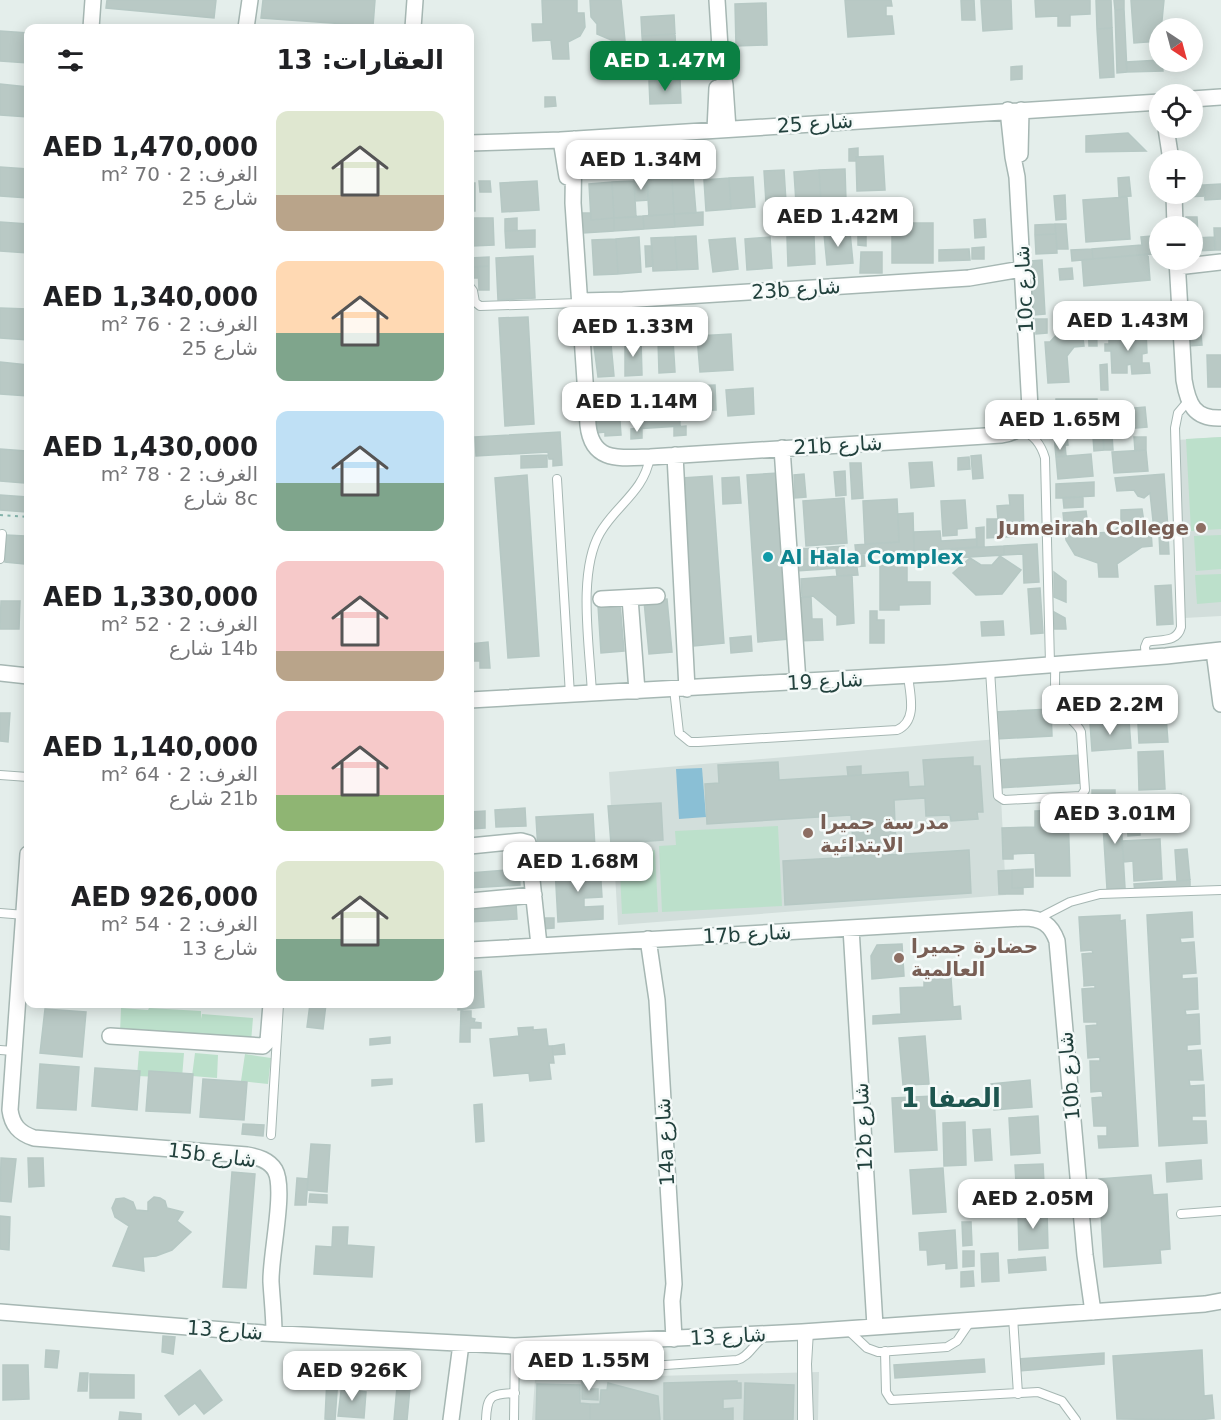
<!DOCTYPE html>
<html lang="ar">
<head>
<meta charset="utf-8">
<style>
  :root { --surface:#fff; --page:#f6f6f6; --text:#202124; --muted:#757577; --accent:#0b8043 }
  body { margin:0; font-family:"DejaVu Sans",Vazirmatn,sans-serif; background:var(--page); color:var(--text); direction:rtl; height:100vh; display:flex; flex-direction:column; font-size:22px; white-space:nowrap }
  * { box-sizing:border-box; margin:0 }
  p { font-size:20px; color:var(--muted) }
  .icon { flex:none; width:33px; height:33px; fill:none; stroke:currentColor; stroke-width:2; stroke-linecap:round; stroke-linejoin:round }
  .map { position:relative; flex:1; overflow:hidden; direction:ltr }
  .drawer { position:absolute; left:24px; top:24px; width:450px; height:984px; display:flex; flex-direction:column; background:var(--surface); border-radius:12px; box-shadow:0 3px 15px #0003; direction:rtl }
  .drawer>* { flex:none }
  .needle { width:39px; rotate:144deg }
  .fabs { position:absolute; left:1149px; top:18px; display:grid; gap:12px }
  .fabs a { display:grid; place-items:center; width:54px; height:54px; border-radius:50%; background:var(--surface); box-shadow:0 3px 15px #0003; font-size:30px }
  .price { position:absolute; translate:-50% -51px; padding:0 14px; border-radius:12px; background:#fff; color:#222; font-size:20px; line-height:39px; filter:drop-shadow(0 2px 3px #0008) }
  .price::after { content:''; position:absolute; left:50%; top:36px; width:18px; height:14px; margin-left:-9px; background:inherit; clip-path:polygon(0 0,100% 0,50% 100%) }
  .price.current { background:var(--accent); color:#fff }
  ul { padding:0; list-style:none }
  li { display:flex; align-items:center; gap:18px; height:150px; padding:0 30px }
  li span { display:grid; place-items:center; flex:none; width:168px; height:120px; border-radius:12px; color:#555 }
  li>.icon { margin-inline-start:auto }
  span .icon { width:72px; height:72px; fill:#fffc; stroke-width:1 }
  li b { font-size:26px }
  h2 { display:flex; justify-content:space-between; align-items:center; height:72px; padding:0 30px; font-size:26px }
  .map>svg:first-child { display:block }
  .built { fill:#d2dedb }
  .green { fill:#bce0cb }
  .water { fill:#8abfd5 }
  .building { fill:#b9c9c5; stroke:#b6c8c4; stroke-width:1.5 }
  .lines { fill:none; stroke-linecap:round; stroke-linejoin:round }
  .service-casing { stroke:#a6b7b3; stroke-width:10 }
  .minor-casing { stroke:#a6b7b3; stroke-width:18 }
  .path { stroke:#83b3ab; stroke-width:2; stroke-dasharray:3 4.5; stroke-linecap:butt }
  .service { stroke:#fff; stroke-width:8 }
  .minor { stroke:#fff; stroke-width:15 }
  .education-dot { fill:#8d6e63; stroke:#f5faf9; stroke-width:2 }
  .culture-dot { fill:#0f9aa8; stroke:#f5faf9; stroke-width:2 }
  .labels { text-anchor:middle; stroke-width:5; stroke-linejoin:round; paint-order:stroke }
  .street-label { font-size:20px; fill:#22413d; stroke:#f5faf9 }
  .education-label { font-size:20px; font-weight:bold; fill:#785e54; stroke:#f5faf9; text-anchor:start }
  .culture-label { font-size:20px; font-weight:bold; fill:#0d838f; stroke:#f5faf9; text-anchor:start }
  .district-label { font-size:26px; font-weight:bold; fill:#1d554f; stroke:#f5faf9 }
</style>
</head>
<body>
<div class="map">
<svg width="1221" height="1420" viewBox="0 0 1221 1420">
  <rect width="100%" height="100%" fill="#e4eeeb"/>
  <path class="built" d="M1221,437V616L1184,618L1177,440Z
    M998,739L1006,895L618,925L609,772Z
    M819,1372L818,1420H532L535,1379Z"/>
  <path class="green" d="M1221,437V529L1191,531L1186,439Z
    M1221,535V569L1196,571L1194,536Z
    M1221,574V602L1197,604L1195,575Z
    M778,826L782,906L662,912L659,846L676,845L675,831Z
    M655,850L658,912L622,914L619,853Z
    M121,1008L148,1010L149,1008L201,1011V1019L202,1014L253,1018L251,1042L120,1033Z
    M139,1051L184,1053L182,1078L137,1076Z
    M195,1053L218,1055L217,1078L192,1076Z
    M245,1054L271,1058L268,1084L241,1081Z"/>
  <path class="water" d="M702,768L706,817L679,819L676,769Z"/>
  <path class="building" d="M107,0H216L214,18L106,8Z
    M263,0H375L373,26L261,18Z
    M542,0H577V13H584L585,27L580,36L568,42L569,59H553L551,40L533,41L532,24H543Z
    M590,0H621L626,51H617L616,42L597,34V24L591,17Z
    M845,0H891L892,6H886V16H892L894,34L848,37Z
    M961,0H974L975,20H962Z
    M981,0H1011L1012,29L983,31Z
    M1035,0H1090V14L1070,15V26H1058V16L1036,17Z
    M1096,0H1111L1112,28L1097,29Z
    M1114,0H1124V9L1115,10Z
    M1131,0H1164L1160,41L1134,43Z
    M766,3L767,45L736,46L735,4Z
    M1124,9L1127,72L1117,73L1115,10Z
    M674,15L675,34L642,36L641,17Z
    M1112,28L1114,77L1100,78L1097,29Z
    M0,31L28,33V63L0,61Z
    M675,34L676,56L644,58L642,36Z
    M1160,60L1162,62L1163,71L1127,72L1126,62Z
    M1022,66V79L1011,80V67Z
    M680,80L681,103L650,104L649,81Z
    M0,84L28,87V117L0,115Z
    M545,97H555L556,106L545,107Z
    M1128,133L1146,151L1086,152V136Z
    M858,148V157H856V161H849V149Z
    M883,156L885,190L857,191L856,157Z
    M0,167L28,169V198L0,196Z
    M845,169L846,201L821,202L819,170Z
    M784,170L786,202L766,203L764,171Z
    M819,170L821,202L796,203L794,172Z
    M693,177L696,213L674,214L672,178Z
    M753,177L755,207L731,209L729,178Z
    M1129,177L1131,196L1119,197L1118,178Z
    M672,178L674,214L649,216L647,180Z
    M729,178L731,209L706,211L704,180Z
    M647,180L649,200L635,201L634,181Z
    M479,181H490L491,192H480Z
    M537,181L539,210L502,212L500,183Z
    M634,181L636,217L614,218L612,182Z
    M612,182L614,218L591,220L589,184Z
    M470,183H475V211H470Z
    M1221,184V199L1205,200L1204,185Z
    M1192,185H1204L1205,196L1183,197L1182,194H1192Z
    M1065,195L1066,219L1056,220L1054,196Z
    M1127,197L1130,239L1086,242L1083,200Z
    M841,201H850L852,227H842Z
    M703,212V225L675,227L674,214Z
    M581,213H591V220L614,218V231L583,233Z
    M674,214L675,227L644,229L643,216Z
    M643,216L644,229L614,231V218Z
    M1186,217H1197L1198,236H1192V226H1186Z
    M471,218H493L494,245L472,246Z
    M517,218V230L505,231V219Z
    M985,219L986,237L975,238L974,220Z
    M0,222L28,224V253L0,251Z
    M892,223H933V263H892Z
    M1055,224H1066L1068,249H1057Z
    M1055,224L1056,234L1035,235V225Z
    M1214,228H1221V250H1215Z
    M535,230V247L506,248L505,231Z
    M850,232L853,263L827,265L824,234Z
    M858,232H866V246L858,245Z
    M1056,234L1057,253L1036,254L1035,235Z
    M814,235L815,264L788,266L787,237Z
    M696,236L698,269L677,270L675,237Z
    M1152,236L1153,254L1093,259L1092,249L1142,245L1141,237Z
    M639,237L641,272L618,274L616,239Z
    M675,237L677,270L653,271L651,238Z
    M770,237L772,268L747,270L745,239Z
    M1214,237L1215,250L1196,251L1195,238Z
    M735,238L738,269L713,272L709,240Z
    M616,239L618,274L594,275L592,240Z
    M645,246H652L653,266L646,267Z
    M984,247V259H972V248Z
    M969,249L970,260L939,261V250Z
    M1092,249L1093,259L1072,261L1071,250Z
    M861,252H882V273H860Z
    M1148,254L1150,280L1084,286L1082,260Z
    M533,256L535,298L498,300L496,258Z
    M489,257V266L470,267V258Z
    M1042,260L1045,314L1034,315L1031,261Z
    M489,266V290H479L478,267Z
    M470,267H478L479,278H470Z
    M1072,268L1073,279L1060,280L1059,269Z
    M0,308L28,309V340L0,338Z
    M1096,316L1097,346H1089L1088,317Z
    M1096,316H1107V329H1096Z
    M528,317L534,424L505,426L499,318Z
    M1035,319H1047V333L1036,334Z
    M681,320H694V333H681Z
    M1200,322L1202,345L1188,346L1187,323Z
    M643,323H651L652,338H644Z
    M1081,323L1084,346L1074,347L1067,356L1069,382L1048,383L1045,342H1050L1059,332L1058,325Z
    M1146,331L1147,353L1142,354V363H1149L1150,373L1132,374L1131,364L1127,365V373H1112L1111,351H1105V344H1109V333Z
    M731,334L733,370L700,372L697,336Z
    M673,339L675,372L659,373L658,340Z
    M625,340H641L642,375L625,376Z
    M611,344L614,376L598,377L594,346Z
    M1207,355H1221V387H1208Z
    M0,362L28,365V396L0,394Z
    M1107,364L1108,390H1101L1100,365Z
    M617,383L618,391L594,392V385Z
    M715,385L716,410L688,411L687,386Z
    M679,387L680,426L635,429L634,389Z
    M753,388L754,414L728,416L726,390Z
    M618,393L621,435L605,436V432L597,433L595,395Z
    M1056,399H1097V408H1056Z
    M1145,407L1147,427L1114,430L1112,410Z
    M1091,410L1092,431L1057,432L1056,411Z
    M686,426V435L674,436V427Z
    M642,428V438L631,439V429Z
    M560,432L562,465L553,466V459H549L548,452L476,456L475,437Z
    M1067,435L1068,445L1055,446L1054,436Z
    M1112,435L1113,450H1104L1103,436Z
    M1103,436L1104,450L1094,451L1093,437Z
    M1134,437H1146V450L1135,451Z
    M1065,445L1066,456L1056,457L1055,446Z
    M0,449L26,451L24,483L0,481Z
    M1146,450L1148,471L1114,473L1112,452Z
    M1091,454L1093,476L1058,479L1056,457Z
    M547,455V467L521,468V456Z
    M981,455L983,478L973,479L971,456Z
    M969,457L970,469L958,470V458Z
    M932,462L934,486L911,488L909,463Z
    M850,463H861L863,498L852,499Z
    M845,471L846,495L836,496L834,472Z
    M778,473L789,639L758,642L747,475Z
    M804,474L806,497L795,498L794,475Z
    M1164,474L1168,529L1154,530L1150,493L1144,498L1138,496L1134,490L1117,491L1115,478Z
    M527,475L539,656L508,658L495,478Z
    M712,476L724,643L694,646L682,478Z
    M739,477L741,503L723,504L722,478Z
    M1094,482V496L1056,498V484Z
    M0,495L27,497L26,512L0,510Z
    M1009,495H1023L1024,536L987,538V519H998L997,506L1010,505Z
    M1083,497V507L1064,508L1063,498Z
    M844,498L847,543L806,546L803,501Z
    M897,499L899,542L865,544L863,501Z
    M965,500L967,528L957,529V535L943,536L941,501Z
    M1142,509L1145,529L1151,530L1152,546L1142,547L1117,564L1118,577H1099L1098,563L1075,555L1066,540L1063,513L1086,511L1088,526L1096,533L1113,532L1121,524V510Z
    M913,513L914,551L856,554L855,545L899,542L898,514Z
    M984,527V547H977L976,528Z
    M940,531L941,541L977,539V547L914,551V532Z
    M1168,533L1169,554H1160L1159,534Z
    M6,535L25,536L24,564L5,562Z
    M1037,544L1039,582L1024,583L1023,554L1004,555V546Z
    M844,546L845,557L817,558V548Z
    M1004,546V555L952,558L951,549Z
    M817,548V558L795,560L794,549Z
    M864,555L865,566L825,569L824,558Z
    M1000,556L1021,570L1002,594L976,595L953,573L970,558L981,565H992Z
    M824,558L825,569L796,571L795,560Z
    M880,560H907V582H930V604L899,605V610H880Z
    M857,567L858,575L837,576L836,568Z
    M1054,572L1066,581V602L1054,597Z
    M852,575L854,623L837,625V616L813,596L802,597L801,579Z
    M1171,585L1173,624L1157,625L1155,586Z
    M1040,588L1043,633L1031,634L1028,589Z
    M811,597L812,619H822L823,640L796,641L794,598Z
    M667,599L672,652L649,654L644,601Z
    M1,601H20L19,629H0Z
    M620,603L624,651L601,653L598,605Z
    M870,611H877V620H884V643H870Z
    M1054,612L1065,618L1066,629H1054Z
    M1003,621L1004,635L982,636L981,622Z
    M751,636L752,651L731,653L730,638Z
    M488,642L490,668H480V661H470V669V644Z
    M1127,699L1129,720L1114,721L1112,700Z
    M1103,701L1105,722L1090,723L1089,702Z
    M1051,709L1052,736L996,739L995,712Z
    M0,713H10L8,742L0,741Z
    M1166,716L1168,742L1139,743L1138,724L1149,723V717Z
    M1129,720L1131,748L1092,751L1090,723Z
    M1163,751L1165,789L1139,790L1138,752Z
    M1081,755L1082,783L999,788L997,760Z
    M973,757V766H980L983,812H977L978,819L951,821L950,815L926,816L925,798L894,800L896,847H888L889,855L969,850L971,893L785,905L783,861L854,857L851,815L707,824L705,784L719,783L718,765L778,762L779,780L908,772L909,787L925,786L923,760Z
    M861,766V775L848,776L847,767Z
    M1092,790H1115V801H1092Z
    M1181,794L1183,817L1153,819L1152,796Z
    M1152,796L1153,811H1140L1139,797Z
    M661,803L663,840L611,844L608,806Z
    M1077,805V819L1068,820V806Z
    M1133,807L1134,821H1121L1125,888L1107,889L1102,809Z
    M525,808L526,826L496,827L495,810Z
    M1068,810L1070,876H1036L1035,853L1013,854V859H1003L1002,828L1035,827V811Z
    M485,811V828L470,829V812Z
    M1140,811H1153V819L1141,820Z
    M593,814L595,848L538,851L536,817Z
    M1139,820L1140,835L1128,836L1127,821Z
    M1160,839L1162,879L1134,881L1133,861L1124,862L1122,841Z
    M1187,849L1190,880L1177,881L1175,850Z
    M600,866L602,897L584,898V907L603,906V919L558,922L555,868Z
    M519,869L520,885L470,888V873Z
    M1033,869V887L1012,888V870Z
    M1012,870V888H1023V894H999L998,871Z
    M1190,880V889L1135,893L1134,884Z
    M516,903L517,919L470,922V906Z
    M1192,912L1193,937L1180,938L1181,943L1194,942L1196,973L1182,974V979L1197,978L1198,1009L1185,1010L1186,1015L1199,1014L1200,1044L1187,1045V1051L1201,1050L1203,1080H1189L1190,1086L1204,1085L1205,1116H1192V1121H1206L1207,1143L1159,1146L1147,915Z
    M1120,915V921L1125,920L1138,1146L1099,1148L1098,1136H1107V1126H1094L1092,1098L1103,1097L1102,1091L1091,1092L1090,1061H1100V1057L1088,1058L1086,1026L1097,1025V1022H1084L1082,989L1095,988V985L1084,986V981L1082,954L1093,953L1092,950L1081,951L1079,917Z
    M542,918H554V928L542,929Z
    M902,944L904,976L872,979L871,956L877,945Z
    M481,971L484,1007L458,1010V1004H470V972Z
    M951,978L953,1007L960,1006L961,1019L873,1024V1016L901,1014L900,988L924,987V979Z
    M310,1004H326L323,1029L307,1027Z
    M45,1009L86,1012L82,1057L40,1053Z
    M461,1011H471V1018L475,1019L474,1022L481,1023V1028H470V1042H460Z
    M533,1027V1030L546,1029L548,1046H552L554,1063H549L551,1079L530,1081L529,1073L494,1076L490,1039L519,1036L518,1028Z
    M925,1036L929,1084L903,1085L899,1038Z
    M390,1037V1043L370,1045V1039Z
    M564,1044L565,1054L553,1055L552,1046Z
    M40,1064L79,1067L76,1110L37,1108Z
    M95,1068L140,1071L137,1110L92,1106Z
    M149,1071L193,1074L190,1113L146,1111Z
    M203,1079L247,1082L244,1120L200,1117Z
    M392,1079V1084L372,1086V1080Z
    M1030,1080L1032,1107L994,1110L991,1084Z
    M934,1096L937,1150L895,1152L892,1098Z
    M482,1104L484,1141L476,1142L474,1105Z
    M1038,1116L1040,1153L1011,1155L1009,1118Z
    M965,1122L966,1165L944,1166L943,1123Z
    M243,1124L264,1125L263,1136L242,1134Z
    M990,1129L992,1160L975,1161L973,1130Z
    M311,1144L330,1145L327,1192L307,1190Z
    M1,1158L16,1159L11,1202L0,1201Z
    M28,1158H43L44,1186L29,1187Z
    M1201,1160L1202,1179L1167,1182L1166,1163Z
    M1043,1164L1045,1201L1017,1202L1015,1165Z
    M943,1168L946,1212L913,1214L910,1170Z
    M232,1172L255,1174L246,1288L223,1287Z
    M1151,1175L1153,1195L1167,1194L1170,1249L1160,1250L1161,1263L1104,1267L1099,1179Z
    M297,1178L308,1179L306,1205H295Z
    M310,1194L327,1195V1203L309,1202Z
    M154,1197L160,1198L165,1201L167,1208L183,1212L177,1221L191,1232L172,1250L156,1256L143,1257L144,1271L113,1266L129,1226L115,1217L112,1208L116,1199L124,1198L133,1202L136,1210L148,1211V1202Z
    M1047,1211L1048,1248L1019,1250L1018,1213Z
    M0,1216L10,1217L9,1250L0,1249Z
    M962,1222H971L972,1245L963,1246Z
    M333,1227H348L347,1245L374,1247L372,1277L314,1274L316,1246L332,1247Z
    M955,1230L957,1268L946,1269V1263L928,1265L927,1250H920L919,1233Z
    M963,1251H974V1266L963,1267Z
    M998,1253L999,1281L982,1282L981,1254Z
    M1045,1257L1046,1270L1009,1273L1008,1260Z
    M973,1271L974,1286L961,1287V1272Z
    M163,1336L175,1337L173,1354L162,1352Z
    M46,1350L59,1351L57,1368L45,1367Z
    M1202,1350L1204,1396L1212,1395L1214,1418L1200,1420L1117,1419L1113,1356Z
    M1104,1353V1364L1019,1371L1018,1359Z
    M984,1359L985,1372L895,1378L894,1365Z
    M3,1365H28L29,1399L3,1400Z
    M200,1370L222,1400L204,1414L195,1403L179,1415L165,1396Z
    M80,1373H88L87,1391H78Z
    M90,1374L134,1375V1398H90Z
    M327,1378H338L335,1420L325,1419Z
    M737,1381V1383H741V1398L723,1399V1409L733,1408V1420H664V1383Z
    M582,1382H591L590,1389H598V1400L582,1399Z
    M342,1383L352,1384L351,1390L366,1392L364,1418L338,1416Z
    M608,1383L658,1396L660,1420H590V1404H600L601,1390H607Z
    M745,1383L794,1385L793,1420H744Z
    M537,1384L580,1385V1403L590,1404V1420H536Z
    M397,1387L410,1388L407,1420H394Z
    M120,1412L141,1414V1420H119Z"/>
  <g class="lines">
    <g class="service-casing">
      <path id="service" d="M470,287L473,291L475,302L480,306L580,303
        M1020,429C1034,435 1041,444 1045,458L1050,664
        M557,479L570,695
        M0,559L2,534
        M1146,658L1145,647L1147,642C1161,639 1177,643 1181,627L1175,428L1178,413L1189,400
        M990,670L998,796L1004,800L1081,796L1085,790L1081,732C1077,722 1068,719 1062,711C1052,700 1056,678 1055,664
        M674,689L679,733L690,742H698L897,730C918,721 910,694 908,676
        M592,694C590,648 577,573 600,533C616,505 644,492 650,457
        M0,775L28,777
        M0,913L25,915
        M1037,919L1070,902L1100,894L1221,890
        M0,1050L14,1051
        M271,1135L279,1004
        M1181,1214L1221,1211
        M1013,1317L1018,1394
        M849,1331L867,1348L878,1352L947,1347L957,1341L970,1322
        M802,1332V1420
        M555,1347L583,1368L594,1370L737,1360C749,1357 754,1343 765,1336
        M885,1351L886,1392L891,1400L1038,1392L1062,1401L1076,1420
        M486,1420C487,1395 491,1394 515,1393
        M514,1420L515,1346
        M809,1420L807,1364L809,1331"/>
    </g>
    <g class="minor-casing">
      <path id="minor" d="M717,0L721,64L725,85L728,129
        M91,28L93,0
        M246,28L250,0
        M413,28L415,0
        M1192,99L1221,97
        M1166,128L1171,160
        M715,130L717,88
        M574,139L573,203L588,425C592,463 620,458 650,457L1001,435C1018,433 1027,425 1030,408L1017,177L1013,157L1008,110
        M561,140L567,177
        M470,143L561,140L1160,102
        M1020,154L1021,110
        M1174,194L1175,226
        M1177,260L1184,380C1188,404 1194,419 1221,418
        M1177,267L1221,262
        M580,301L623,300L969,278L1022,269
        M782,448L798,682
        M675,455L687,689
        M630,598L637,691
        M601,599L657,596
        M1214,651L1221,704
        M0,673L28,676
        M470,700L946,673L1166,656L1221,650
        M470,846L521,841L528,843L539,945
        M28,854L10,1110C12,1125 19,1133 34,1138L247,1155C258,1157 269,1160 275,1170C286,1189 270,1257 271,1282C272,1299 274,1316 274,1333
        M470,901L534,895
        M851,928L875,1326
        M648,939L657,1000L674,1284L672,1301L674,1339
        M470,950L1024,918C1041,918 1051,924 1057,941L1085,1255L1093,1312
        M110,1036L263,1046L268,1041L271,1004
        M0,1312L263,1333L515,1346L802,1332L1205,1304L1221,1301
        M451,1420L461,1344"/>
    </g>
    <path class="path" d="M0,515L28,517"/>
    <use href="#service" class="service"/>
    <use href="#minor" class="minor"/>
  </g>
  <g class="education-dot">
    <circle cx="1201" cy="528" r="6"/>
    <circle cx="808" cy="833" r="6"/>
    <circle cx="899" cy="958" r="6"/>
  </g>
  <circle class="culture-dot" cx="768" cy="557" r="6"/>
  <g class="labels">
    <g class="street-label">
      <text transform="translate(815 123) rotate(-4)" y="7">شارع 25</text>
      <text transform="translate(796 289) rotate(-4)" y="7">23b شارع</text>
      <text transform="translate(1024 289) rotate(-93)" y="7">10c شارع</text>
      <text transform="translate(838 445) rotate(-3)" y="7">21b شارع</text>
      <text transform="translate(825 681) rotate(-3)" y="7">شارع 19</text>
      <text transform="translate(747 934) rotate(-3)" y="7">17b شارع</text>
      <text transform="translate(1069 1076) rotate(-95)" y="7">10b شارع</text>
      <text transform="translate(863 1127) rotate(-93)" y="7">12b شارع</text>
      <text transform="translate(665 1142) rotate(-93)" y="7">14a شارع</text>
      <text transform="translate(212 1155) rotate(7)" y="7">15b شارع</text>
      <text transform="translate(225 1330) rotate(4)" y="7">شارع 13</text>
      <text transform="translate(728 1336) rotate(-3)" y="7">شارع 13</text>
    </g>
    <g class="education-label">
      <text x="1189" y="535" text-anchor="end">Jumeirah College</text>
      <text x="820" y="829">مدرسة جميرا<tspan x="820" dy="23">الابتدائية</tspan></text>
      <text x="911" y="953">حضارة جميرا<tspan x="911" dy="23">العالمية</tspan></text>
    </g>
    <g class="culture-label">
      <text x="780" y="564">Al Hala Complex</text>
    </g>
    <g class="district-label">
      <text x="951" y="1107">الصفا 1</text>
    </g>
  </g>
</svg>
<div class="fabs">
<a><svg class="needle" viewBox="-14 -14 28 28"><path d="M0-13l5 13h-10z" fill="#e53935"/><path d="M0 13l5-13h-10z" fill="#757577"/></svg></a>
<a><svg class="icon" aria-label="locate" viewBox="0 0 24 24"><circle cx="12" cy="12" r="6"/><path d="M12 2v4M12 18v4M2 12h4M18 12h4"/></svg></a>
<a>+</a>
<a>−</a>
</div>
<b class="price current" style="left:665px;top:92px">AED 1.47M</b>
<b class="price" style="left:641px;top:191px">AED 1.34M</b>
<b class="price" style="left:838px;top:248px">AED 1.42M</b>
<b class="price" style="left:1128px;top:352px">AED 1.43M</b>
<b class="price" style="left:633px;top:358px">AED 1.33M</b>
<b class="price" style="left:637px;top:433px">AED 1.14M</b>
<b class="price" style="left:1060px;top:451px">AED 1.65M</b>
<b class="price" style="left:1110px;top:736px">AED 2.2M</b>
<b class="price" style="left:1115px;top:845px">AED 3.01M</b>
<b class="price" style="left:578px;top:893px">AED 1.68M</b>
<b class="price" style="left:1033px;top:1230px">AED 2.05M</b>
<b class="price" style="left:589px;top:1392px">AED 1.55M</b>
<b class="price" style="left:352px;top:1402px">AED 926K</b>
<section class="drawer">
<h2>العقارات: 13<svg class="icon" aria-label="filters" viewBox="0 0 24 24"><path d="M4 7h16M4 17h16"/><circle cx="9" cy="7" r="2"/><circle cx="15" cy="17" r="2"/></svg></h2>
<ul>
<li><span style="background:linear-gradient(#dfe7d0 70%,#b9a48a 0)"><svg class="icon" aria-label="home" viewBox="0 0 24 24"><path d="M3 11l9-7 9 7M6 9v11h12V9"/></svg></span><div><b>AED 1,470,000</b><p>الغرف: 2 · 70 m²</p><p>شارع 25</p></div></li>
<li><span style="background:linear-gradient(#ffd9b3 60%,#7fa58c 0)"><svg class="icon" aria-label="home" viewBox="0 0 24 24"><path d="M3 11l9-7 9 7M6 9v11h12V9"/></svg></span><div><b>AED 1,340,000</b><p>الغرف: 2 · 76 m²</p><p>شارع 25</p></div></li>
<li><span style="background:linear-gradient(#bfe0f5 60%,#7fa58c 0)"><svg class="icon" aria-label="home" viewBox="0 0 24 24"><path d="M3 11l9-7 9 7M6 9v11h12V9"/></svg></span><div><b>AED 1,430,000</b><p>الغرف: 2 · 78 m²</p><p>8c شارع</p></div></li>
<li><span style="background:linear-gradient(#f6c9c9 75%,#b9a48a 0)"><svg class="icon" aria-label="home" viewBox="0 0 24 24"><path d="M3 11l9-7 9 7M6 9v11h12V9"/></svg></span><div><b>AED 1,330,000</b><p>الغرف: 2 · 52 m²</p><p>14b شارع</p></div></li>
<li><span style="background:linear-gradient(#f6c9c9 70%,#8fb573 0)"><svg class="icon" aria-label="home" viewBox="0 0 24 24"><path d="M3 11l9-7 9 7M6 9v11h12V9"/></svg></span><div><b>AED 1,140,000</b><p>الغرف: 2 · 64 m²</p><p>21b شارع</p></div></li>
<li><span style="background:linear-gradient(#dfe7d0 65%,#7fa58c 0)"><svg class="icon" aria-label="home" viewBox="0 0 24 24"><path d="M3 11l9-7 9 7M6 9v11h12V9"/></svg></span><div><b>AED 926,000</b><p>الغرف: 2 · 54 m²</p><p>شارع 13</p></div></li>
</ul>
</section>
</div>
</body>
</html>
